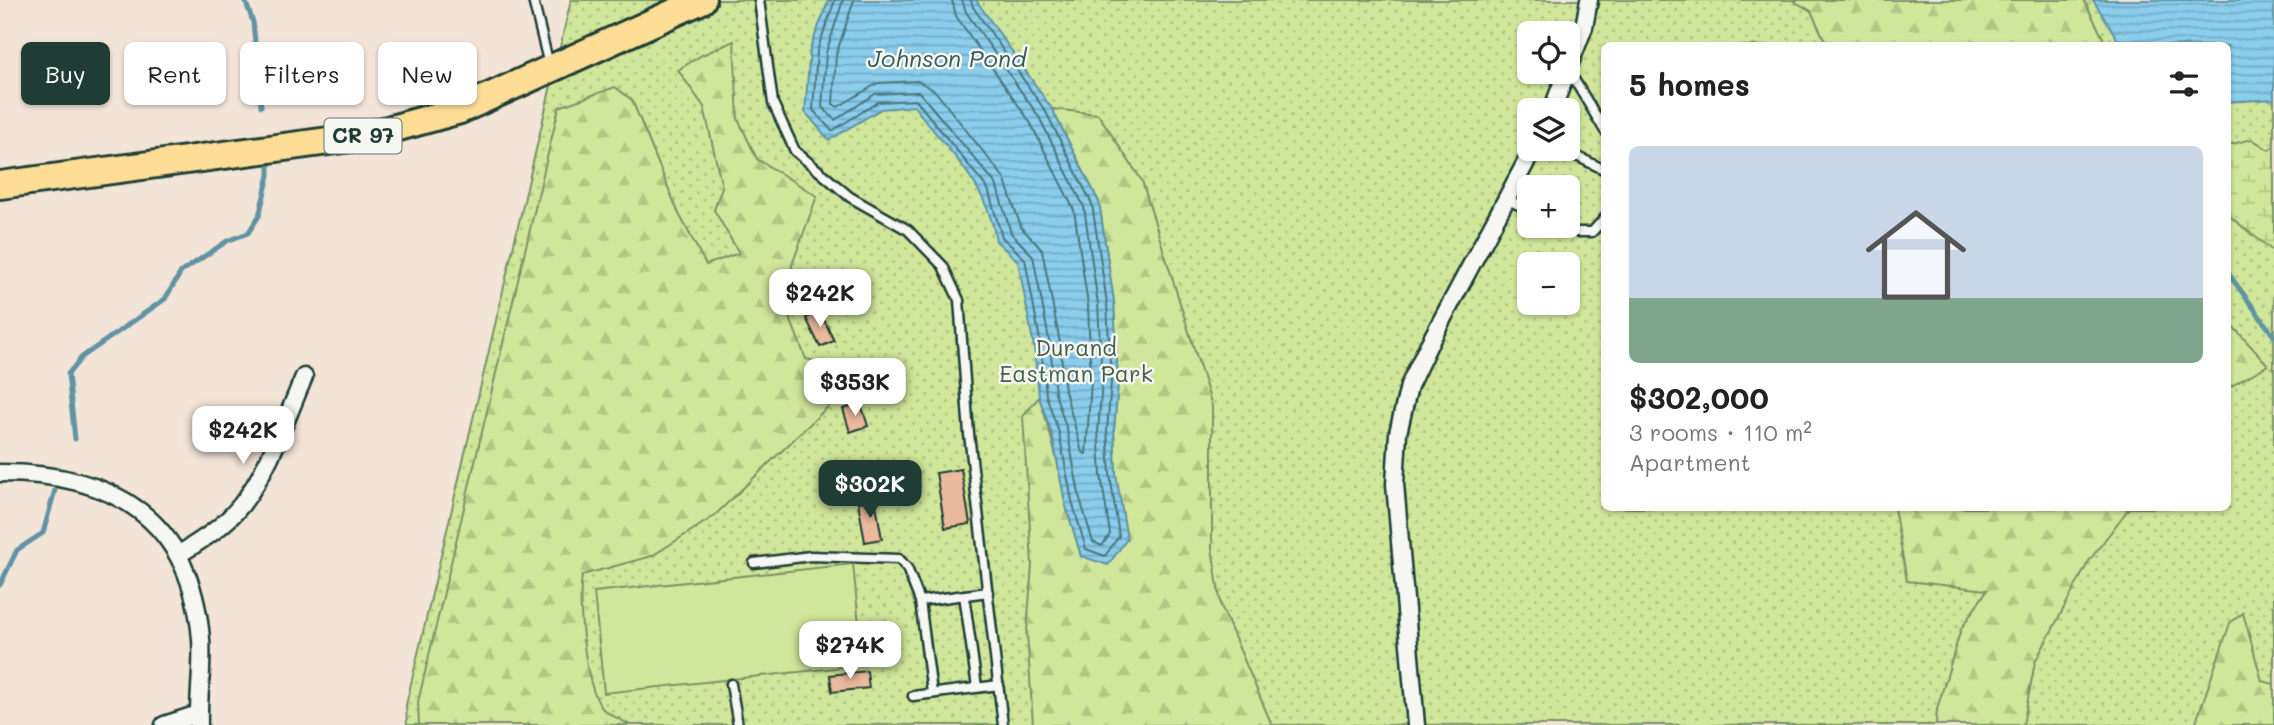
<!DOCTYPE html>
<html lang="en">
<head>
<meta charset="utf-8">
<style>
  :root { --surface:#fff; --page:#f2f2f2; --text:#222; --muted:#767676; --line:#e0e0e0; --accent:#1f3d34 }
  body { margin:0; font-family:Mali,sans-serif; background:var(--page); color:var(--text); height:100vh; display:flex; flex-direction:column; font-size:26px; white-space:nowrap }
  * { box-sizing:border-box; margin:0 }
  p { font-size:23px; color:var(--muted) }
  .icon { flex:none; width:38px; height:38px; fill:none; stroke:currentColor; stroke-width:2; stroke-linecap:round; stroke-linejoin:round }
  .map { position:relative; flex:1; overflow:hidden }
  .drawer { position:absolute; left:1601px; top:42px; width:630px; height:469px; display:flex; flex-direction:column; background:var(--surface); border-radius:10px; box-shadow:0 2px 5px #0004 }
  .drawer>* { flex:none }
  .hud { position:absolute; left:21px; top:42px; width:665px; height:63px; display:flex; gap:14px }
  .tools { position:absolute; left:1517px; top:21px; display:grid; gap:14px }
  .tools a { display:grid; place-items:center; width:63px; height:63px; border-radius:10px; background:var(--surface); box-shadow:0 2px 5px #0004; font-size:35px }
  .price { position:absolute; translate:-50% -60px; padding:0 16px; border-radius:14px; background:#fff; color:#222; font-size:23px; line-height:46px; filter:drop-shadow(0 2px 4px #0008) }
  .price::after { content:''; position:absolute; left:50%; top:42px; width:21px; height:16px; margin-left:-10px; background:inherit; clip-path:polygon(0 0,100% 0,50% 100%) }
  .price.on { background:var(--accent); color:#fff }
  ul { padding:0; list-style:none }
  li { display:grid; align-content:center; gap:14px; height:371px; padding:0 28px }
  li+li { border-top:2px solid var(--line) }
  li span { display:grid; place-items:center; height:217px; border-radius:10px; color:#555 }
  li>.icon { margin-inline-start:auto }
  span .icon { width:126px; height:126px; fill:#fffc; stroke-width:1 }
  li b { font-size:30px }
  h2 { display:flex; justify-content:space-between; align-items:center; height:84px; padding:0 28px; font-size:30px }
  .tag { padding:0 24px; border-radius:10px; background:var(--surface); box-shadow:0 2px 5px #0004; font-size:24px; line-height:63px }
  .tag.on { background:var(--accent); color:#fff }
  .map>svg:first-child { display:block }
  .grass { fill:url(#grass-dots); stroke:#789267; stroke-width:2; fill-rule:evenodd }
  .forest { fill:url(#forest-firs); stroke:#789267; stroke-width:2 }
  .wetland { fill:url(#wetland-marsh); stroke:#789267; stroke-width:2 }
  .pitch { fill:#d0e69a; stroke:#789267; stroke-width:2 }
  .water { fill:url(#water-rules); stroke:#6093a3; stroke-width:2 }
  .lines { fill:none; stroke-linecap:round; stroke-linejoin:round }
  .shore { stroke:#4a777e; stroke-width:2 }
  .stream { stroke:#6093a3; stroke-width:5 }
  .building { fill:#ebb99c; stroke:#1f3d34; stroke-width:2 }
  .service-casing { stroke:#1f3d34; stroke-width:13 }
  .minor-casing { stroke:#1f3d34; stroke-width:21 }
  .primary-casing { stroke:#1f3d34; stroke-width:32 }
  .service { stroke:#f6f6f2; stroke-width:8 }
  .minor { stroke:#f6f6f2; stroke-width:16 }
  .primary { stroke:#fedd96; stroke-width:26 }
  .labels { text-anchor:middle; stroke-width:5; stroke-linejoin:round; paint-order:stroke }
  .shield { fill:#f6f6f2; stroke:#60746d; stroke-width:2 }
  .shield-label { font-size:21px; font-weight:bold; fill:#1f3d34 }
  .park-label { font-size:23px; fill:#425f48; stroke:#f6f6f2 }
  .water-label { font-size:24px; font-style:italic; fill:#355a59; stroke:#f6f6f2 }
</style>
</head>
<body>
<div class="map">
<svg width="2274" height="725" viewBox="0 0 2274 725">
  <defs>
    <pattern id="grass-dots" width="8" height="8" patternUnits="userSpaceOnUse" patternTransform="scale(1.75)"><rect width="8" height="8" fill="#d0e69a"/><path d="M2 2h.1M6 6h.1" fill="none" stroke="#b2c685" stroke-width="1.8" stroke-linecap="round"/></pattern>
    <pattern id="forest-firs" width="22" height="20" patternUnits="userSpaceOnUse" patternTransform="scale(1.75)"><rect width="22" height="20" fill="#d0e69a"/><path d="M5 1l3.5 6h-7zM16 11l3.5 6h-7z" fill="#b2c685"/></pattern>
    <pattern id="wetland-marsh" width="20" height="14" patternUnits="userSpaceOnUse" patternTransform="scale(1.75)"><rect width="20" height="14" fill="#d0e69a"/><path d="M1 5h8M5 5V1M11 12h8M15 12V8" fill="none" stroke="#b2c685"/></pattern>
    <pattern id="water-rules" width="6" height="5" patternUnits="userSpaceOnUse" patternTransform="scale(1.75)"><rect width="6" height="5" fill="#8bcded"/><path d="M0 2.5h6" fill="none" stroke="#71a8c1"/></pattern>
  </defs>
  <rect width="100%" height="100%" fill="#f3e4d8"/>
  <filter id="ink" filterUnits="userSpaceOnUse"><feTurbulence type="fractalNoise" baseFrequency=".0143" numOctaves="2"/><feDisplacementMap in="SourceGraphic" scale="14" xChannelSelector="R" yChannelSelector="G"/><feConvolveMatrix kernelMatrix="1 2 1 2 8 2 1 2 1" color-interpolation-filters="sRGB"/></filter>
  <g filter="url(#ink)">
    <path class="grass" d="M571,0H2274V725H407L406,705ZM1530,33H1568V72H1530ZM1605,46H2228V508H1605ZM1530,110H1568V149H1530ZM1530,187H1568V226H1530ZM1530,264H1568V303H1530Z"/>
    <path class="forest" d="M1792,0H2084L2105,42L2081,46L1827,45L1811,11Z
      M734,41L738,119L757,159L817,196L792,265L788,313L806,359L838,367L837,398L713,517L652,556L582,575C578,604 584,685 602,708C608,715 622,720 630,725H419L418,702L559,107L615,87L632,100L679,214L706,265L739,253L714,210L722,187L704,107L678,70L702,55Z
      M1052,109L1098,114L1142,181L1212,406V548L1221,606L1272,725H1033L1027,632L1032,564L1023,416L1039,397C1057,449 1065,503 1081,556L1116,474L1114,430L1118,383L1114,302L1099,202Z
      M2228,321L2268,365L2228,388Z
      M1894,508H2129L2089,561L2035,662L2023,725H1936L1937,709L1961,629L1987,590L1907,581Z
      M2243,613L2262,681L2274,684V725H2195L2230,623Z"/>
    <path class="wetland" d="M2252,139L2269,150L2274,146V252L2228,215V145Z"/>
    <path class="pitch" d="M853,564L863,665L604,693L594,592Z"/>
    <path class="water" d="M832,0H976L1052,109L1099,202L1114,302L1118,383L1114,429L1116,474L1127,539L1108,565L1081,556L1065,503L1052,434L1039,397L1034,347L1018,261L996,241C988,183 947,151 914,106L881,109L829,140L805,112L810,49L828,2Z
      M2093,0H2274V99L2228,102V46L2121,45Z"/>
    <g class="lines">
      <path class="shore" d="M835,0L817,51L813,110L832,131L878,102L916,100L988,189L1002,237L1025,259L1041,346L1046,395L1059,433L1072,501L1086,549L1105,556L1119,536L1110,474L1107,430L1111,383L1107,303L1092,204L1046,112L973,7L971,0
        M843,0L826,53L822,107L835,120L875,94L919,92L996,184L1011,233L1033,256L1050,345L1055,393L1067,430L1080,499L1093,542L1102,546L1110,534L1101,475L1098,431L1102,382L1098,304L1084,207L1039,117L966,12L962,0
        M854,0L836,55L833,104L838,107L878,83L918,81L935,91L1004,178L1021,227L1042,250L1060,343L1065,391L1082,452L1086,454L1091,382L1088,305L1074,210L1030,122L956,16L952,0"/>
      <path class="stream" d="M245,0L253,22L261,106
        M2228,273L2274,336
        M75,439L68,374L82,357L165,299L181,272L227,241L248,233L259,216L269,175V163
        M0,585L17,550L43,533L55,490"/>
    </g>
    <path class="building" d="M820,311L834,341L820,347L806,318Z
      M861,404L868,426L850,432L843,409Z
      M961,469L970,524L945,528L936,473Z
      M875,499L882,539L865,542L858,502Z
      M867,671L869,688L832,692L830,675Z"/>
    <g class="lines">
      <g class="service-casing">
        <path id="service" d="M533,0L549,65
          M759,0L773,103L795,151L850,197L908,230L943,266L959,300L969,434L1003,725
          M1569,71L1605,131
          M1562,149L1605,170
          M1508,200L1530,210
          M1563,226L1577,232H1592L1605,218
          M754,563L811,556L899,559L907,568L920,601
          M964,595L977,687
          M731,684L738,725
          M932,693L920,601L988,592
          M913,696L999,685"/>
      </g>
      <g class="minor-casing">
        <path id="minor" d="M1552,110L1584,27L1589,0
          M0,473C113,473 191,518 201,639C203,668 198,696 199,725
          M178,555C202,540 225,526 242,504C270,468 286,418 304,377
          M164,725L198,714
          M1416,725L1395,484L1398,433L1409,386L1428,346L1533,149"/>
      </g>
      <g class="primary-casing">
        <path id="primary" d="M0,185L366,136L460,110L702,0"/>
      </g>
      <use href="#service" class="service"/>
      <use href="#minor" class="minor"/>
      <use href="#primary" class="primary"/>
    </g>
  </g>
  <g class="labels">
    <rect class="shield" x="324.5" y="118.5" width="77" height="35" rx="5"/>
    <g class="shield-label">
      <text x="363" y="143">CR 97</text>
    </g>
    <g class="park-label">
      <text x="1076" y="356">Durand<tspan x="1076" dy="26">Eastman Park</tspan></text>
    </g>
    <g class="water-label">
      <text x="947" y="67">Johnson Pond</text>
    </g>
  </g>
</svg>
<div class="tools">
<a><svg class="icon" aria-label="locate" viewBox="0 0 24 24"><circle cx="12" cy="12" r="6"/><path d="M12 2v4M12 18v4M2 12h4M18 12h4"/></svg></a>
<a><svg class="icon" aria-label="layers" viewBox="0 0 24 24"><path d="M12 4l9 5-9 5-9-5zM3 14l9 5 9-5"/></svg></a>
<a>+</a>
<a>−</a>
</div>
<b class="price" style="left:820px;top:329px">$242K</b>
<b class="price" style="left:855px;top:418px">$353K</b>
<b class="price" style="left:243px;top:466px">$242K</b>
<b class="price on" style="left:870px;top:520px">$302K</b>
<b class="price" style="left:850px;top:681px">$274K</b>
<div class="hud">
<a class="tag on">Buy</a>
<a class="tag">Rent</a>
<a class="tag">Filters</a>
<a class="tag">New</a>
</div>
<section class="drawer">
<h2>5 homes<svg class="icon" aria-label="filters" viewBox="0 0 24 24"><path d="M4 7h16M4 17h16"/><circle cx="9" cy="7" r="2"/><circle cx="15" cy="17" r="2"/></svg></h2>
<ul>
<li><span style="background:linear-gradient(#c9d6e8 70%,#7fa58c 0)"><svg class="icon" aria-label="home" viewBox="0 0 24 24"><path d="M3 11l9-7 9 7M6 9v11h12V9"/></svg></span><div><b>$302,000</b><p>3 rooms · 110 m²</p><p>Apartment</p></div></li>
</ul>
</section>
</div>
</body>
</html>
